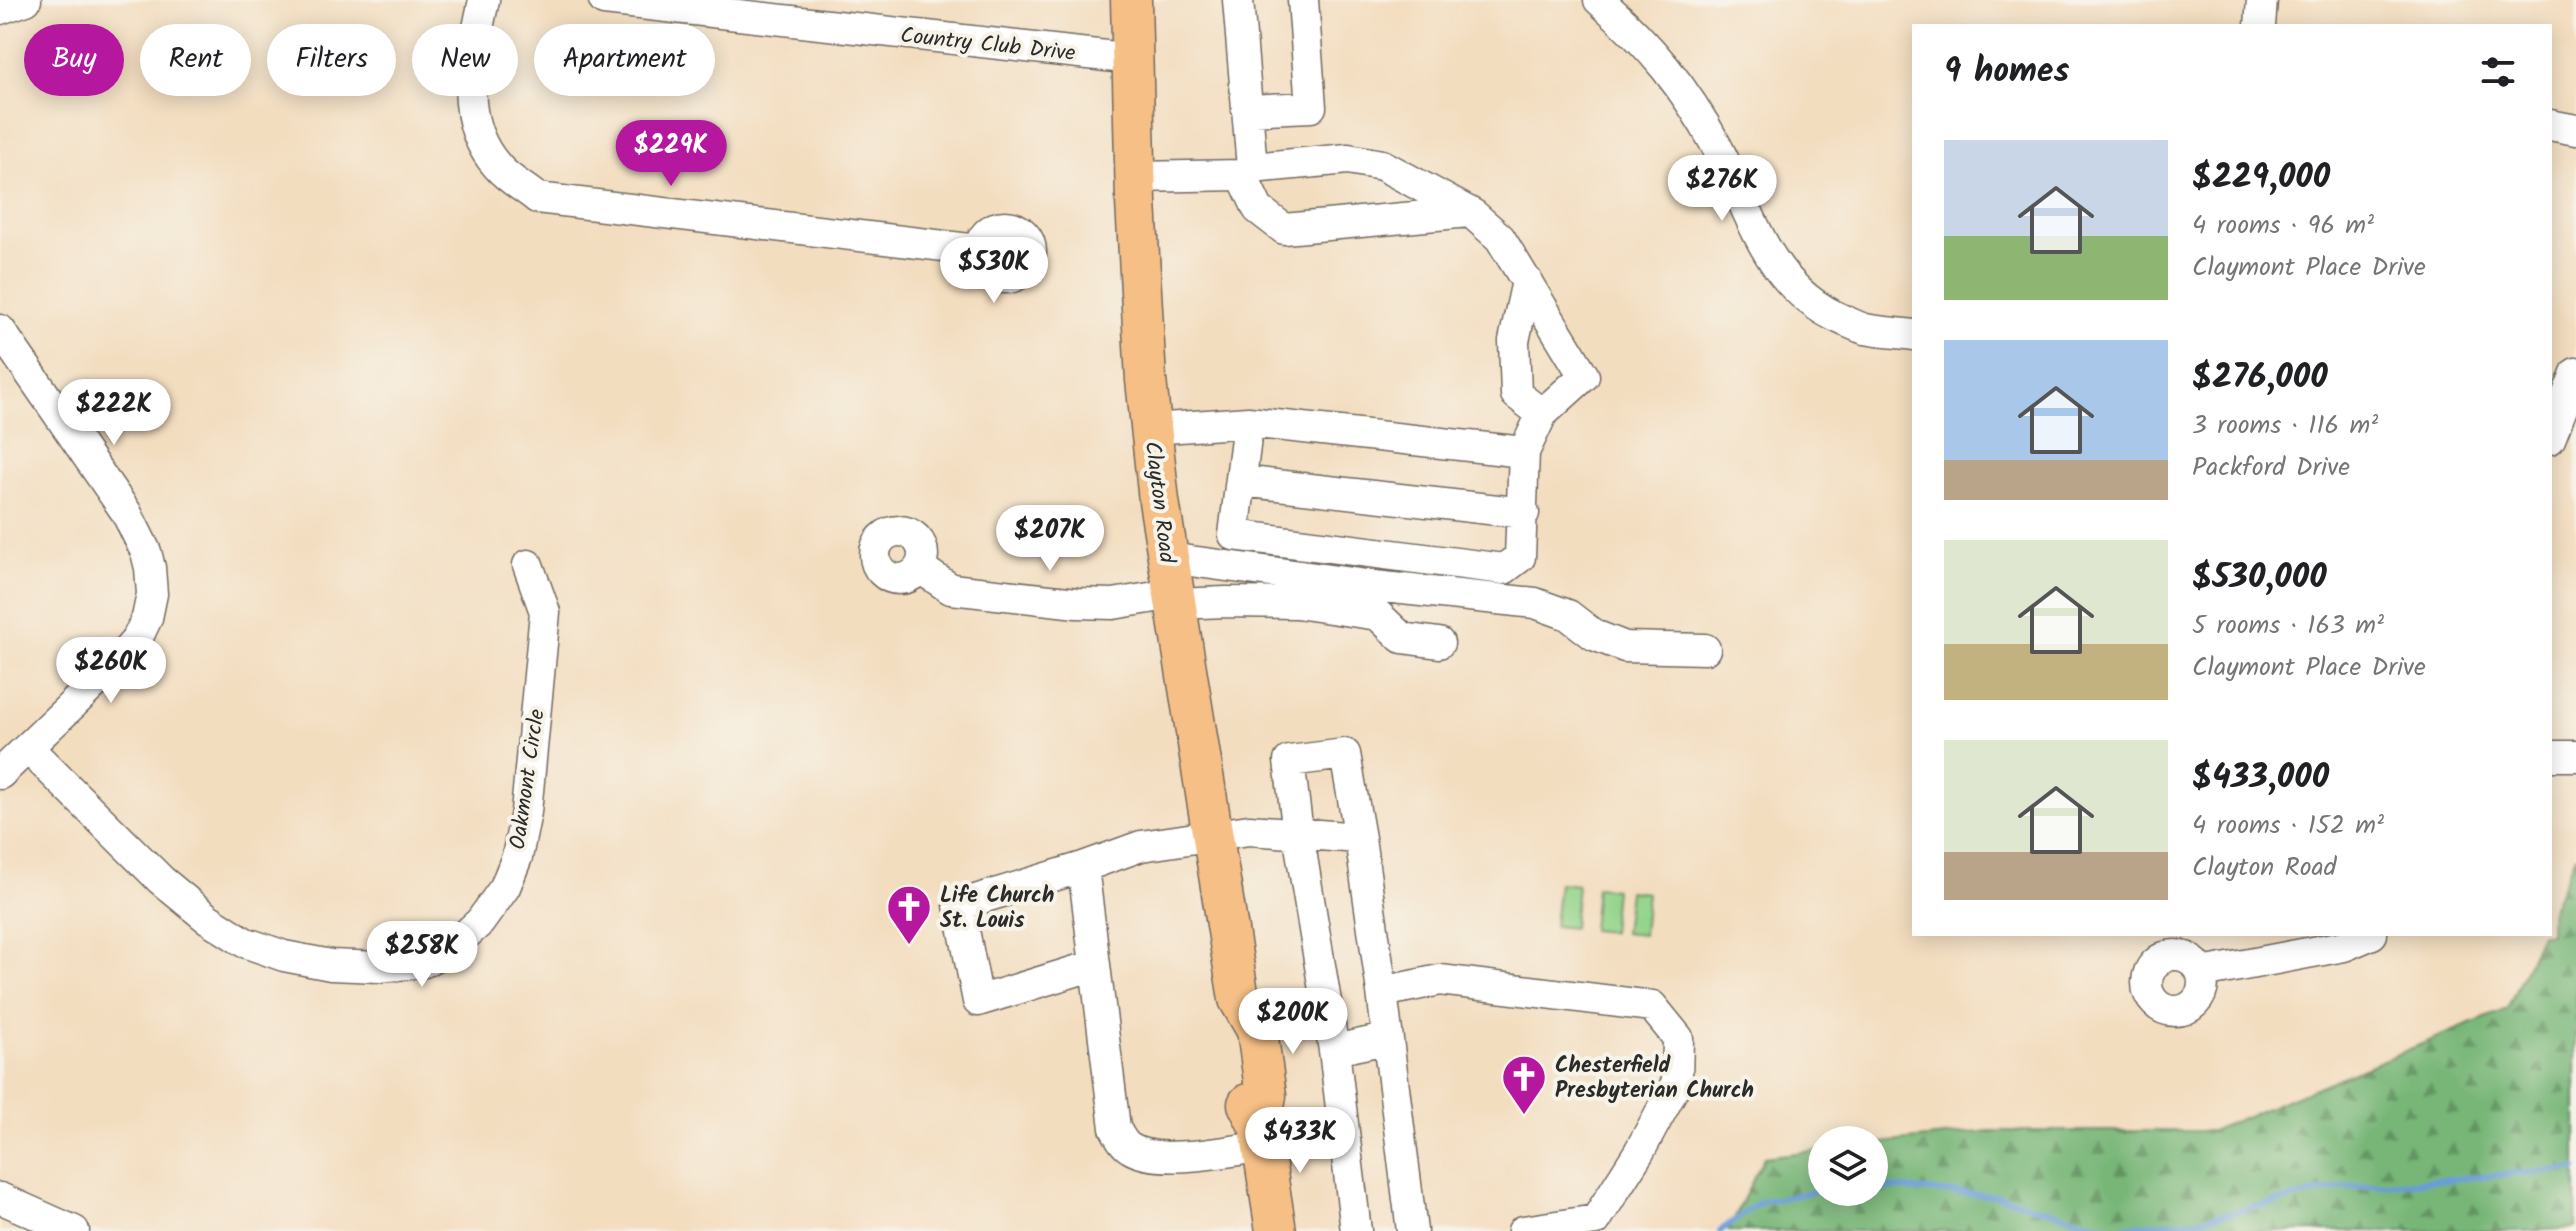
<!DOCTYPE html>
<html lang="en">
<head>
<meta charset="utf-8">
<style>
  :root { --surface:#fff; --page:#f2f2f2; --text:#202124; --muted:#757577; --accent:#b5179e }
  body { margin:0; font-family:Kalam,sans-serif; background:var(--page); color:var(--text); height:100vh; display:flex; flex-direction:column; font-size:30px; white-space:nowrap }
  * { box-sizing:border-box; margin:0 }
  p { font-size:26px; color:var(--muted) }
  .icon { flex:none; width:44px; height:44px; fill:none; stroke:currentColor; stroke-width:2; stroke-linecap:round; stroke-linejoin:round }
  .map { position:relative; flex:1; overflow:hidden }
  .drawer { position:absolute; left:1912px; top:24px; width:640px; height:912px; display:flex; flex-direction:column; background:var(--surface); border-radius:0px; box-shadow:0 4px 20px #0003 }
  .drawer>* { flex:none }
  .top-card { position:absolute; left:24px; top:24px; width:760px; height:72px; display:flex; gap:16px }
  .buttons { position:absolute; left:1808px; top:1126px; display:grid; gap:16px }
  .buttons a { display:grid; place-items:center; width:80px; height:80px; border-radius:50%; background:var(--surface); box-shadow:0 4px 20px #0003; font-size:40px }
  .price { position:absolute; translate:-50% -68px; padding:0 18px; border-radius:28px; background:#fff; color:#222; font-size:26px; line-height:52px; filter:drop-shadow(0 2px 4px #0008) }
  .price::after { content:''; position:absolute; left:50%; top:48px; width:24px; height:18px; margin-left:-12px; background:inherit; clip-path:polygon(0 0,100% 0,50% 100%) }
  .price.current { background:var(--accent); color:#fff }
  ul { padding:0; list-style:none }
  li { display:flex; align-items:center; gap:24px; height:200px; padding:0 32px }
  li span { display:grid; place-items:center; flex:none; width:224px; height:160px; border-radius:0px; color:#555 }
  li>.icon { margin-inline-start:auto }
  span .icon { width:96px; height:96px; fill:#fffc; stroke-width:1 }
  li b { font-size:34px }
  h2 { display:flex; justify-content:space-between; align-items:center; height:96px; padding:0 32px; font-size:34px }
  .tag { padding:0 28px; border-radius:36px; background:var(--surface); box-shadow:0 4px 20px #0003; font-size:28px; line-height:72px }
  .tag.current { background:var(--accent); color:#fff }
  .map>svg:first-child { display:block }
  .forest { fill:url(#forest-firs); stroke:#517051; stroke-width:2 }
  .garden { fill:#94d48b; stroke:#60805b; stroke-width:2 }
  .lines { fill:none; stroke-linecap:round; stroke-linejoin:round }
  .stream { stroke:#699dd5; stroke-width:6 }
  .minor-casing { stroke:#71695f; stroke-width:33 }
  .major-casing { stroke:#71695f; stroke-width:43 }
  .minor { stroke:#fff; stroke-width:30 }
  .major { stroke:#f5bf86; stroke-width:40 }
  .labels { text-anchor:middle; stroke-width:8; stroke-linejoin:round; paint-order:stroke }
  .street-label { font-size:22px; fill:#2b2b2b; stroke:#f7f3e8 }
  .poi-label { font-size:22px; font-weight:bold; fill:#2b2b2b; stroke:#f7f3e8; text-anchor:start }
</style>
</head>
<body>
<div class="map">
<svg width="2576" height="1231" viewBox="0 0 2576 1231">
  <defs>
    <pattern id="forest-firs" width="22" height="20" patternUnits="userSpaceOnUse" patternTransform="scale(2)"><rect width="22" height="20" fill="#77b677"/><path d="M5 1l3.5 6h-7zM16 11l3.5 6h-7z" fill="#629462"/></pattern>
  </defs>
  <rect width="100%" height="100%" fill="#f7f3e8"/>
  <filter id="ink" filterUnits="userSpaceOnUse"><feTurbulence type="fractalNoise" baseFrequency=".0125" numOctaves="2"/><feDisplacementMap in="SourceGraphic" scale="16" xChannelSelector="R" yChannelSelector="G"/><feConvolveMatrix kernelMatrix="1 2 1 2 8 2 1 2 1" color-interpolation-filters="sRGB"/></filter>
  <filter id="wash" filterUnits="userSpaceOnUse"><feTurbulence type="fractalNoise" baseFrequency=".006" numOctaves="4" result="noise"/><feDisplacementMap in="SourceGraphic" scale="32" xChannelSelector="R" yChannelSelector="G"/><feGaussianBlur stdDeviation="1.8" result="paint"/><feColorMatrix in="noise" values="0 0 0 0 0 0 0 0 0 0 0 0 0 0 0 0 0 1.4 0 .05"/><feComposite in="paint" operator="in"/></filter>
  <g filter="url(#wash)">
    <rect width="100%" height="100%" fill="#f3ddbf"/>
    <path class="forest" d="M2576,855V1228L2525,1231H1728L1764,1157L1822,1150V1192H1874V1144L1989,1131H2211L2507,1009L2541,934H2550V913Z"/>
    <path class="garden" d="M1559,883L1577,885L1573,928L1554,926Z
      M1596,887L1615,889L1611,932L1592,930Z
      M1629,891L1647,893L1643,935L1624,933Z"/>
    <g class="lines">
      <path class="stream" d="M1874,1187L1998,1196L2111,1228L2199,1220L2338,1188L2576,1169
        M1720,1231L1760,1202L1822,1190"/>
    </g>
  </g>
  <g filter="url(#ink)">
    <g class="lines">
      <g class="minor-casing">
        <path id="minor" d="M484,0C472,56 455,119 498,167C508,179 525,188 537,198L978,250
          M604,0L1133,59
          M1238,0L1252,168
          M1599,0C1650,45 1685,87 1717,147C1753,214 1766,287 1843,320C1850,323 1858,327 1865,329C1881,332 1898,333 1914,335
          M0,9L26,0
          M2260,26L2262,0
          M1247,110L1311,107L1303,0
          M2550,125L2576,130
          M1242,175L1258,209L1284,229L1469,212
          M1136,177L1242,175L1252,168L1348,159L1382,165L1474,215L1500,238L1584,376L1542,414L1524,452
          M979 252a26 26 0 1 1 52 0a26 26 0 1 1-52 0Z
          M1527,281L1514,341L1516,394L1542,414
          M0,330L126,512L146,552L150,568L152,594L147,618L137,639L119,660L0,774
          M1152,429L1248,422L1524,452L1520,557L1504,569L1234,535L1248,422
          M2550,439L2576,373
          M1241,481L1524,513
          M875 555a24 24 0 1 1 48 0a24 24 0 1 1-48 0Z
          M1168,558L1374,586L1535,603L1568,615L1594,635L1625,647L1705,649
          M920,568L951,589L1077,603L1113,604L1174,594
          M1175,604L1226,602L1296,603L1378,615L1402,638L1439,643
          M28,748L161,880L207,918L244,942L284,956L331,965L379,967L424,962L453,946L480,922L505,887L517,857L526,812L545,612L528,565
          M2550,756H2576
          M1360,838L1345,754L1289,761L1298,833L1334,1050L1386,1039
          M1083,867L959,905L978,1001L1095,965
          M2147 983a28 28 0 1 1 56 0a28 28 0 1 1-56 0Z
          M2202,973L2344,946L2372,934
          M1334,1050L1356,1231
          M1263,1146C1230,1151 1158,1166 1130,1148C1123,1144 1119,1135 1115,1128L1083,867L1141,846L1249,830L1360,838L1382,992
          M0,1198L74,1231
          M1412,1231L1382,992L1440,980L1652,1006L1678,1038L1677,1082L1639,1152L1596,1220L1523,1231"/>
      </g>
      <g class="major-casing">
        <path id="major" d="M1131,0L1136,202L1146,380L1159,501L1239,999L1257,1030L1266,1096L1260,1128
          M1248,1104L1260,1128L1276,1231"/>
      </g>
      <use href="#minor" class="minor"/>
      <use href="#major" class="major"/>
    </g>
  </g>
  <defs>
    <g id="church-pin" transform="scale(2.3)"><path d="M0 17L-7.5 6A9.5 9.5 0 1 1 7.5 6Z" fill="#b5179e" stroke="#f7f3e8"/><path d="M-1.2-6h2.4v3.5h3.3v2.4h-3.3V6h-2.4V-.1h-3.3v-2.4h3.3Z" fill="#fff"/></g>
  </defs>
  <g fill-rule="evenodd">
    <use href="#church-pin" x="909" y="907"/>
    <use href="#church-pin" x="1524" y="1077"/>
  </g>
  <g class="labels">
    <g class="street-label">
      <text transform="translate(988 43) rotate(6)" y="8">Country Club Drive</text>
      <text transform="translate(1161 502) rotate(83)" y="8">Clayton Road</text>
      <text transform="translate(526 779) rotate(-82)" y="8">Oakmont Circle</text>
    </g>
    <g class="poi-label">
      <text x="940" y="902">Life Church<tspan x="940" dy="25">St. Louis</tspan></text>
      <text x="1555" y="1072">Chesterfield<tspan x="1555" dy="25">Presbyterian Church</tspan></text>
    </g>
  </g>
</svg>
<div class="buttons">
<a><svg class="icon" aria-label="layers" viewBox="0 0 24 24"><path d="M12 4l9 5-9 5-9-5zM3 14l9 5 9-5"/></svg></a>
</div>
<b class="price current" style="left:671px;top:188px">$229K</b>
<b class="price" style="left:1722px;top:223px">$276K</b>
<b class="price" style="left:994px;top:305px">$530K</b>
<b class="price" style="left:114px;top:447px">$222K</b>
<b class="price" style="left:1050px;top:573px">$207K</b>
<b class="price" style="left:111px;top:705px">$260K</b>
<b class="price" style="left:422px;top:989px">$258K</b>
<b class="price" style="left:1293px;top:1056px">$200K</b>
<b class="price" style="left:1300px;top:1175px">$433K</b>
<div class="top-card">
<a class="tag current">Buy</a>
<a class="tag">Rent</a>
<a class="tag">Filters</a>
<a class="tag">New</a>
<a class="tag">Apartment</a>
</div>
<section class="drawer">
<h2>9 homes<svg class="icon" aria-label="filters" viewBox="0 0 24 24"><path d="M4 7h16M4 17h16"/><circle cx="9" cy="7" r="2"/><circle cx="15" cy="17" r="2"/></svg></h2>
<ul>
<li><span style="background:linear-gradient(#c9d6e8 60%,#8fb573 0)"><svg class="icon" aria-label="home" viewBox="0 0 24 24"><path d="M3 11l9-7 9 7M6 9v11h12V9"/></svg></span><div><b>$229,000</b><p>4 rooms · 96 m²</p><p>Claymont Place Drive</p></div></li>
<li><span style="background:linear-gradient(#a9c7e8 75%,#b9a48a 0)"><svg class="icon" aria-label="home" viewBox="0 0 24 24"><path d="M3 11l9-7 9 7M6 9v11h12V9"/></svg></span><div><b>$276,000</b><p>3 rooms · 116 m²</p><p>Packford Drive</p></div></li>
<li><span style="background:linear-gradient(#dfe7d0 65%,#c2b280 0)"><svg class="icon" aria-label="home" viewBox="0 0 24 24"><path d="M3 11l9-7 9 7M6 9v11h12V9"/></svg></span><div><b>$530,000</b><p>5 rooms · 163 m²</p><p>Claymont Place Drive</p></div></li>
<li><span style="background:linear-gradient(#dfe7d0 70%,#b9a48a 0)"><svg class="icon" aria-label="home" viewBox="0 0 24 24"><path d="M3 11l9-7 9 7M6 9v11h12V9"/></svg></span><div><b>$433,000</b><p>4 rooms · 152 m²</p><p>Clayton Road</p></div></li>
</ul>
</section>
</div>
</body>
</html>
